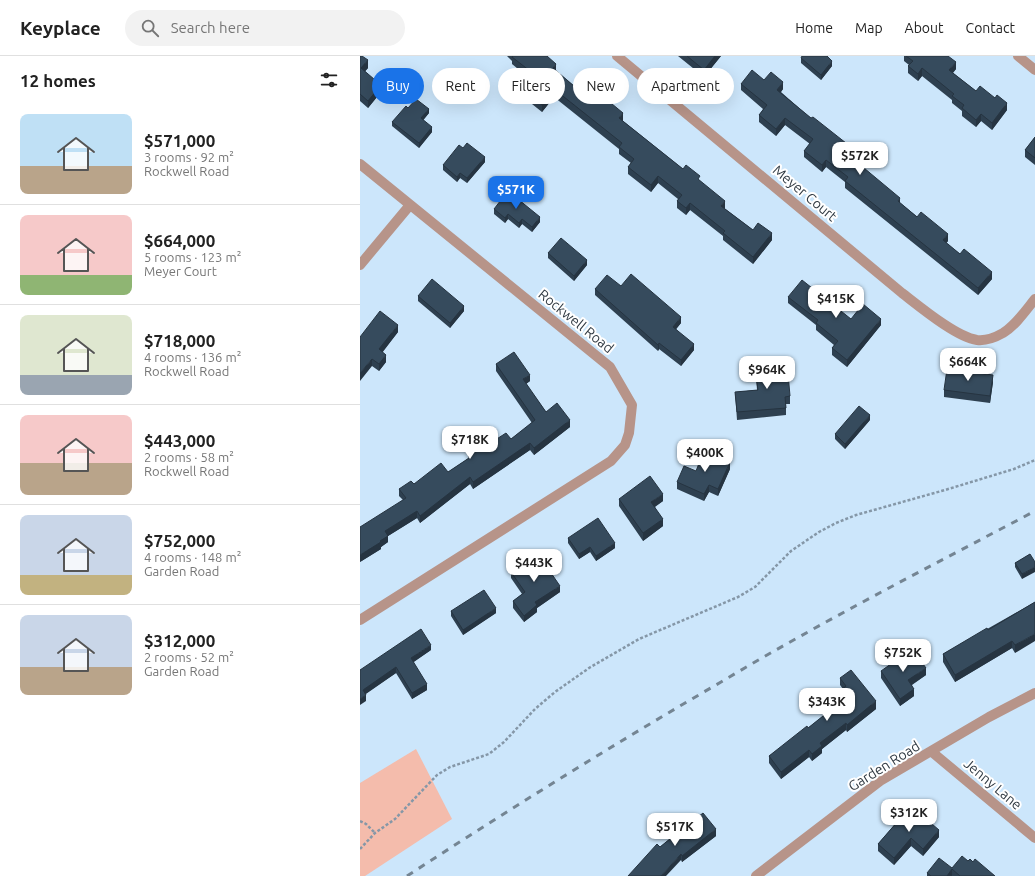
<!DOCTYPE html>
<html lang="en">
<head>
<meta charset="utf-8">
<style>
  :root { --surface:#fff; --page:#f2f2f2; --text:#222; --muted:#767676; --line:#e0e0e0; --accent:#1a73e8 }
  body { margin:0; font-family:Ubuntu,sans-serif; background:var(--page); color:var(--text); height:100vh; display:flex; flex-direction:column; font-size:15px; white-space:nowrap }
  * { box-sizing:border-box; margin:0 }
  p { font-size:13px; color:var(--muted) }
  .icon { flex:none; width:22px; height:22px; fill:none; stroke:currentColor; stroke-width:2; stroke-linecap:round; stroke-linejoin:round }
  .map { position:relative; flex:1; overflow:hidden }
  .details { display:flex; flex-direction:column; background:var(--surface); width:360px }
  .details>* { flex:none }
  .hud { position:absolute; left:12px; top:12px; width:380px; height:36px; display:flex; gap:8px }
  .price { position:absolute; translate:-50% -34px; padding:0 9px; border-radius:8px; background:#fff; color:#222; font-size:13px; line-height:26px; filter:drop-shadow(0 1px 2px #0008) }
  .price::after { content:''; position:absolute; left:50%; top:24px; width:12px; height:9px; margin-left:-6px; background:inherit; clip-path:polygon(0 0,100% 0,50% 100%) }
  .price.selected { background:var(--accent); color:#fff }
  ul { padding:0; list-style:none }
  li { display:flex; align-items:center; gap:12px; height:100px; padding:0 20px }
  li+li { border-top:1px solid var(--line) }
  li span { display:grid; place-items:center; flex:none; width:112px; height:80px; border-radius:8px; color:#555 }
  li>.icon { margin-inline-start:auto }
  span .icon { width:48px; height:48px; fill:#fffc; stroke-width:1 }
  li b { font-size:17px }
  h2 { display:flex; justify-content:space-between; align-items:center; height:48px; padding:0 20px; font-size:17px }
  .pill { padding:0 14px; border-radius:18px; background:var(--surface); box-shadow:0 4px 16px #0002; font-size:14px; line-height:36px }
  .pill.selected { background:var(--accent); color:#fff }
  header { display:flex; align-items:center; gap:24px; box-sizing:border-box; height:56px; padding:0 20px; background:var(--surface); border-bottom:1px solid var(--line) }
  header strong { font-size:19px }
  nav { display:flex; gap:22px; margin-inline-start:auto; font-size:14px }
  .search { width:280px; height:36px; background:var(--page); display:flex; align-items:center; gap:10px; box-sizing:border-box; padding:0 14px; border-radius:22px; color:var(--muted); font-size:15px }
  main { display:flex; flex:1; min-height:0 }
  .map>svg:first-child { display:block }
  .green { fill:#f4bcac }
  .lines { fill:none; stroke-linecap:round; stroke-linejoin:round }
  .path { stroke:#8597a7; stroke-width:2.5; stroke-dasharray:3 2; stroke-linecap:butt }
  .minor { stroke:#b79489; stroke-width:10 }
  .rail { stroke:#748593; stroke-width:3; stroke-dasharray:7 7; stroke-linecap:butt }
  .wall { fill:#2e4050 }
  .shaded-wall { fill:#263441 }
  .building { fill:#364b5d; stroke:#263441 }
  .labels { text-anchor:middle; stroke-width:4; stroke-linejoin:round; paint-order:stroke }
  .street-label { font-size:14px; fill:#303a43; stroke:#fff }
</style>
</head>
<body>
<header>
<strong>Keyplace</strong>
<div class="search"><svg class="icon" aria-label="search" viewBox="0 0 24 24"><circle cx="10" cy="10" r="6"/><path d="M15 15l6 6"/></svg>Search here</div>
<nav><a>Home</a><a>Map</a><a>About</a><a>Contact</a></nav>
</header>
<main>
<section class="details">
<h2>12 homes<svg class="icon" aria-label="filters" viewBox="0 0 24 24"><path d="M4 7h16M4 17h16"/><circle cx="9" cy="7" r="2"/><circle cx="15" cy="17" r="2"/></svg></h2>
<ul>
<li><span style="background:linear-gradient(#bfe0f5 65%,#b9a48a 0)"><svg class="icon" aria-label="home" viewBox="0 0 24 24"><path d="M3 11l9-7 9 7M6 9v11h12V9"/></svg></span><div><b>$571,000</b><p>3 rooms · 92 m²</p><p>Rockwell Road</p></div></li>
<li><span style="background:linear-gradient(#f6c9c9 75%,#8fb573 0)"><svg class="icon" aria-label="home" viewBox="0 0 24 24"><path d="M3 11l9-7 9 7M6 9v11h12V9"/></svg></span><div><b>$664,000</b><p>5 rooms · 123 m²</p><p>Meyer Court</p></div></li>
<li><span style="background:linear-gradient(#dfe7d0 75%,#9aa5b1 0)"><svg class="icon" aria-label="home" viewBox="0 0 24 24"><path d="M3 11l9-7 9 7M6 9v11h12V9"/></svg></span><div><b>$718,000</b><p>4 rooms · 136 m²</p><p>Rockwell Road</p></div></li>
<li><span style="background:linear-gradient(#f6c9c9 60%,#b9a48a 0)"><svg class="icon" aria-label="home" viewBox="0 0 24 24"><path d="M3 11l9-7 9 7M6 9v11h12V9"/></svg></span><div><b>$443,000</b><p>2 rooms · 58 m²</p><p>Rockwell Road</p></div></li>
<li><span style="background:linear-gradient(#c9d6e8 75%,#c2b280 0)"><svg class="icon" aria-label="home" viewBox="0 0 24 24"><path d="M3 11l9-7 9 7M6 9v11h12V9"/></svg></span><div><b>$752,000</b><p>4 rooms · 148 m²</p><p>Garden Road</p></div></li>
<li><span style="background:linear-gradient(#c9d6e8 65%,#b9a48a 0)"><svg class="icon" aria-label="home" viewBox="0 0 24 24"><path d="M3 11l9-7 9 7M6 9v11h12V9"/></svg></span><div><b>$312,000</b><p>2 rooms · 52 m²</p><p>Garden Road</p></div></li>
</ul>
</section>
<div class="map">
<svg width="675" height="820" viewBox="0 0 675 820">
  <rect width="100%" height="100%" fill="#cce6fb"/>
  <path class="green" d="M56,693L92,763L5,820H0V727Z"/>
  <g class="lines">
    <path class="path" d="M0,765L6,768L15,777
      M0,793L15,777L35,763L77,719L90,711L129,698L144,686L175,653L195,636L229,612L279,583L378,541L395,531L431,495L459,476L476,467L496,459L585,434L654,413L675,404"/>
    <path class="minor" d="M257,0L542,237C559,250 596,281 617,284C626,285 636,281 643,277C656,269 666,254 675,243
      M658,0L675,14
      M0,108L250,311L272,349L269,377L265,389L251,405L0,564
      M0,209L50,149
      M572,696L675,782
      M396,820L520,725L629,661L675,637"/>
    <path class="rail" d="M47,820C150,753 254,688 361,626C463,565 569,511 675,455"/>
  </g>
  <path class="wall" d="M0,0L8,12L5,15L21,36L8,52L0,45Z
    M147,0H187L196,15L214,30L242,40L263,64V65L323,113L340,125L364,152L393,174L412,184L393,208L363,184V180L330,154L326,159L317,152V145L318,143L298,127L291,136L268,118V111L271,107L259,98V93L194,41L182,56L167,44V37L175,27L152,8V5Z
    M318,0H361L344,21Z
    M544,0H546L596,13L593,17L616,35L647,54L632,74L621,65L616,71L602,60V55L592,47V44L562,20L558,25L548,17V10L549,9L544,5Z
    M441,2L472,10L461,24L441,7Z
    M404,24L423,33L421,36L491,98L489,100L540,147L588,185L586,187L632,223L618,239L485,132V126L466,111L462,116L444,101V95L450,88L425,69L416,80L399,66V59L403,53L381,34V28Z
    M48,52L69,57L63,64L72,76L59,92L32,70V66Z
    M675,81V109L665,101V94Z
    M125,106L107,127L100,122L97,126L83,114V109Z
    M134,153L180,166L172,176L162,168L159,172L148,163L145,167L134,158Z
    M188,197L227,209L214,225L188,202Z
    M261,230L321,267L316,273L334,294L321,310L299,293L298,295L235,239V233Z
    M58,240L104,255L90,272L58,245Z
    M428,241L491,263L521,269L487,311L472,299V292L474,289L456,274V269L428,247Z
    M38,276L22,296L26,306L19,315L12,310L0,281Z
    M136,308L170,325L166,328L186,356L210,371L174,399L170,394L113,433L110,428L60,467L57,462L28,480V486L21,491V493L0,506L43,444L39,440V433L88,416L109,402L108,401V394L126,390L151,383L172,367L136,315Z
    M401,309L430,340V348H426V359L377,364L375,336L397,334L396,320H401Z
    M633,326L630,347L584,341V334Z
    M510,364L485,393L475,383V378Z
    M370,413L358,440L349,436L344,445L317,433V426L336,415Z
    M259,443L303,445L295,451L303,470L283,485L259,450Z
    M208,482L255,492L236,505L230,496L219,503L208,487Z
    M670,498L662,523L655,511V507Z
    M151,516L200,536L177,552V556L164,566L153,552V545L162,538L151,522Z
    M675,546L655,597L652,592L595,626L583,606V598Z
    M91,555L136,557L103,579L91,560Z
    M71,594L53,606L67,634L52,643L36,617L5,638L6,645L0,614Z
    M521,615L566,619L552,629L554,640L540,650L521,622Z
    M480,622L516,653L487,676L486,674L462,693V697L452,705L449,701L421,723L409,707V700L448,672L470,655L468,652V645L483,633L480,629Z
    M551,750L579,781L563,800L551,790L534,809L518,795V788Z
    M333,765L356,780L322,806L321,804L300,791L319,776L317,773V766Z
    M608,805L613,806L635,820H567V817L592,812Z"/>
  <path class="shaded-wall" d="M355,0H361L344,21V14Z
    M8,4V12L1,20V12Z
    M472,5V10L461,24V19Z
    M596,6V13L589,21V14Z
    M196,8V15L193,20V12Z
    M562,12V20L558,25V18Z
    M423,26V33L417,41V34Z
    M21,29V36L8,52V45Z
    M194,33V41L182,56V49Z
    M647,47V54L632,74V67Z
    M69,53V57L61,67V62Z
    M263,57V64L259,70V62Z
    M621,58V65L616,71V64Z
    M425,62V69L416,80V73Z
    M72,71V76L59,92V87Z
    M491,91V98L486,104V97Z
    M125,101V106L107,127V122Z
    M466,104V111L462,116V109Z
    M100,117V122L97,126V121Z
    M298,120V127L291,136V129Z
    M540,142V149L538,145Z
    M365,145V152L361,157V150Z
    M330,147V154L326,159V152Z
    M148,158V163L145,167V162Z
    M180,161V166L172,176V171Z
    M162,163V168L159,172V167Z
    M412,177V184L393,208V201Z
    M588,178V185L583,191V184Z
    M227,204V209L214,225V220Z
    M632,216V223L618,239V232Z
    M104,250V255L90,272V267Z
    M321,261V267L313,277V271Z
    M521,263V269L487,311V304Z
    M38,269V276L19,301V293Z
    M299,287V293L298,295V289Z
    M334,288V294L321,310V304Z
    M26,299V306L19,315V308Z
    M12,303V310L0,325V317Z
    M170,319V325L163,330V323Z
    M633,319V326L630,347V340Z
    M510,359V364L485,393V388Z
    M210,364V371L174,399V392Z
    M170,387V394L113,433V426Z
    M370,406V413L358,440V433Z
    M110,421V428L60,467V460Z
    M349,429V436L344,445V438Z
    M303,438V445L291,453V446Z
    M57,455V462L28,480V486L21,491V493L0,506V499L20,485L25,475Z
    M303,463V470L283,485V477Z
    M255,487V492L236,505V500Z
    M230,491V496L219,503V498Z
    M675,511V516L662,523V518Z
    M200,530V536L177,552V556L164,566V560L175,546Z
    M136,552V557L103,579V574Z
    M675,578V585L655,597V589Z
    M652,585V592L595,626V619Z
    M71,589V594L51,608V602Z
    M36,611V617L3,640V634Z
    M566,612V619L548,631V624Z
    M67,628V634L52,643V637Z
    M554,633V640L540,650V643Z
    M6,639V645L0,649V643Z
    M516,645V653L487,676V669Z
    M486,667V674L462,693V697L452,705V698L460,687Z
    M449,694V701L421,723V716Z
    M356,773V780L322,806V800Z
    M579,774V781L563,800V793Z
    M551,782V790L534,809V802Z
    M321,798V804L306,820H301Z
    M592,813V820H587Z"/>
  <path class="building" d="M0,0H2L8,4L1,12L21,29L8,45L0,38Z
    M153,0H187L196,8L193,12L214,30L223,20L242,35L240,38L263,57L259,62L323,113L326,109L340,120L338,123L365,145L361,150L393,174L398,167L412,177L393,201L363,177L365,175L330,147L326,152L317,145L322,139L298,120L291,129L268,111L274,103L259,91L262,87L194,33L182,49L167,37L179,22L152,1Z
    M327,0H355L344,14Z
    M442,0H467L472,5L461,19L441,2Z
    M546,0H588L596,6L589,14L616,35L620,30L635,42L637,39L647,47L632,67L621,58L616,64L602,52L604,49L592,40L594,38L562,12L558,18L548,10L553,5Z
    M392,14L404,24L411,16L423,26L417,34L451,62L453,61L491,91L486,97L540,142L538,145L557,161L561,156L588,178L583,184L600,198L604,193L632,216L618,232L485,125L488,121L466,104L462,109L444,95L453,83L425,62L416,73L399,59L407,49L381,28Z
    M56,43L69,53L61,62L72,71L59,87L32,66L46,50L48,52Z
    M675,81V102L665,94Z
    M107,87L125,101L107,122L100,117L97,121L83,109L99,89L103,92Z
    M148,135L180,161L172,171L162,163L159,167L148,158L145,162L134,153Z
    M201,182L227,204L214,220L188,197Z
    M271,218L321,261L313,271L334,288L321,304L299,287L298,289L235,233L247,219L261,230Z
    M72,223L104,250L90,267L58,240Z
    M442,224L491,263L503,248L521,263L487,304L472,292L478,285L456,267L458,264L428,241Z
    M20,255L38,269L19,293L26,299L19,308L12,303L0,317V281Z
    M154,296L170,319L163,323L186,356L197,347L210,364L174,392L170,387L113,426L110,421L60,460L57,455L25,475L28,480L20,485L21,486L0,499V471L46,442L39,433L51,425L54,428L81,407L88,416L112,400L108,394L122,384L126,390L146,377L151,383L175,364L136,308Z
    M427,306L430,340L425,341L426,352L377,356L375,336L398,334L396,320H401V309Z
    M587,313L633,319L630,340L584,334Z
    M499,350L510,359L485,388L475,378Z
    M344,395L370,406L358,433L349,429L344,438L317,426L324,410L336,415Z
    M290,420L303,438L291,446L303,463L283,477L259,443Z
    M238,462L255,487L236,500L230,491L219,498L208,482Z
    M178,498L200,530L175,546L177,549L164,560L153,545L165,536L151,516Z
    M670,498L675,506V511L662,518L655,507Z
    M124,534L136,552L103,574L91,555Z
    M675,546V578L655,589L652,585L595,619L583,598L627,572L628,574Z
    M61,573L71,589L51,602L67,628L52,637L36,611L3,634L6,639L0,643V614Z
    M552,593L566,612L548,624L554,633L540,643L521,615Z
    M491,614L516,645L487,669L486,667L460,687L462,690L452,698L449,694L421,716L409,700L447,670L448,672L473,652L468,645L486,630L480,622Z
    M551,750L579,774L563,793L551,782L534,802L518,788Z
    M343,757L356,773L322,800L321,798L301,820H268L297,788L300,791L322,773L317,766L328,758L333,765Z
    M602,800L608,805L610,803L613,806L615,803L635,820H600L592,813L587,820H571L567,817L579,802L592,812Z"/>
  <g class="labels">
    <g class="street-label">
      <text transform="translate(445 137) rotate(40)" y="5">Meyer Court</text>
      <text transform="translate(216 265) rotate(39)" y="5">Rockwell Road</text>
      <text transform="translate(524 710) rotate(-32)" y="5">Garden Road</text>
      <text transform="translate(633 728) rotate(40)" y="5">Jenny Lane</text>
    </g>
  </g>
</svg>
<b class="price" style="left:500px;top:120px">$572K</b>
<b class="price selected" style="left:156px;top:154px">$571K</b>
<b class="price" style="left:476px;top:263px">$415K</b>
<b class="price" style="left:608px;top:326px">$664K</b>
<b class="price" style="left:407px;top:334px">$964K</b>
<b class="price" style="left:110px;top:404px">$718K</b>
<b class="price" style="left:345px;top:417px">$400K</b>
<b class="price" style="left:174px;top:527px">$443K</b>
<b class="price" style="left:543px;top:617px">$752K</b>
<b class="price" style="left:467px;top:666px">$343K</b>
<b class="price" style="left:549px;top:777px">$312K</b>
<b class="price" style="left:315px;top:791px">$517K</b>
<div class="hud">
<a class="pill selected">Buy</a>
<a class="pill">Rent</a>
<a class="pill">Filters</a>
<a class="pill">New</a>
<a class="pill">Apartment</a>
</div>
</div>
</main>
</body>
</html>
